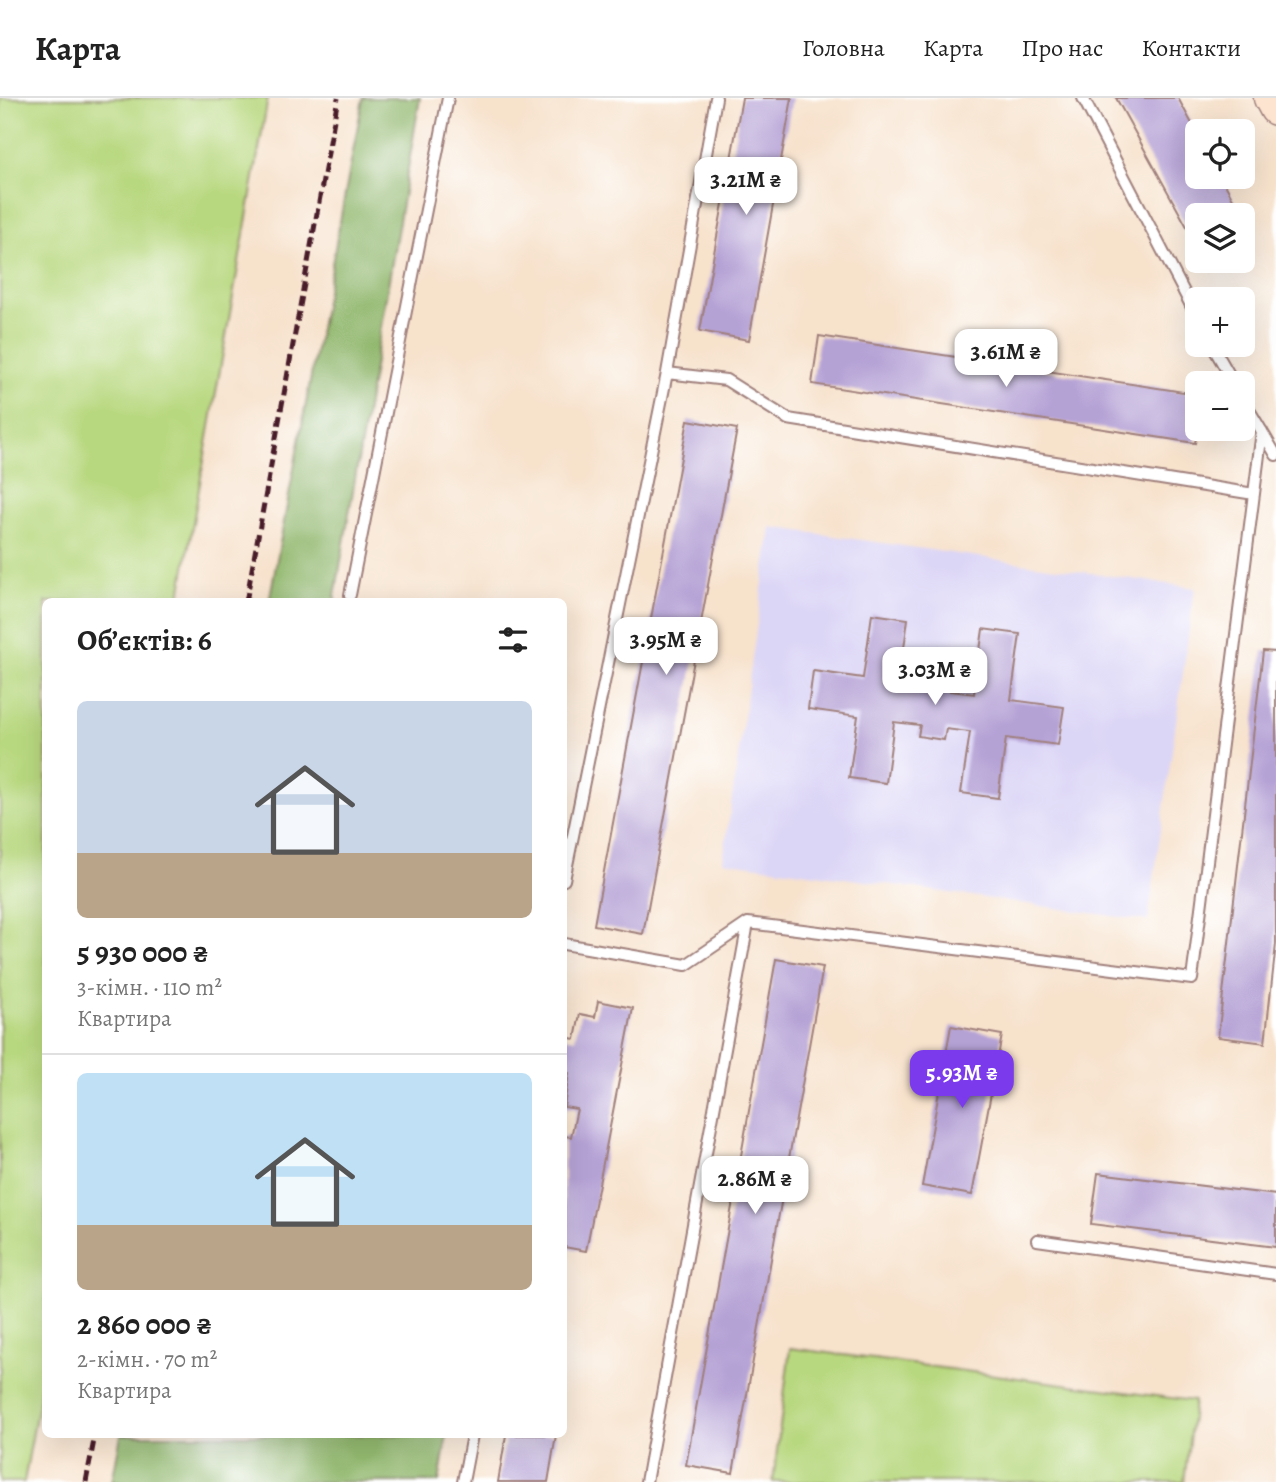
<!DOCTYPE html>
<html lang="uk">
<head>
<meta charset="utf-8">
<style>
  :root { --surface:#fff; --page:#f6f6f6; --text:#222; --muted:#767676; --line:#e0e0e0; --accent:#7c3aed }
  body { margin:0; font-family:Alegreya,serif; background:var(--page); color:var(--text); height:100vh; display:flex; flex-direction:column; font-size:26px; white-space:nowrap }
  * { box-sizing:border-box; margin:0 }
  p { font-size:23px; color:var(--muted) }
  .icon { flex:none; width:38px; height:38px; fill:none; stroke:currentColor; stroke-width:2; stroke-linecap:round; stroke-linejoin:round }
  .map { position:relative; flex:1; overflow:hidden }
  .details { position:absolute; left:42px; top:500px; width:525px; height:840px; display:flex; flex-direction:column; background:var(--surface); border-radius:10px; box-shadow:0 7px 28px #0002 }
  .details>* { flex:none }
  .fabs { position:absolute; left:1185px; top:21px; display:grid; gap:14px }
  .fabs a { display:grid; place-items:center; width:70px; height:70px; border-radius:10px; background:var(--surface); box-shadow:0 7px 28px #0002; font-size:35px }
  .price { position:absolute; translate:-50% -60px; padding:0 16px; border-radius:14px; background:#fff; color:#222; font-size:23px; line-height:46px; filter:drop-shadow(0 2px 4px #0008) }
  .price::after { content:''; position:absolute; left:50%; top:42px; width:21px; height:16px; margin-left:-10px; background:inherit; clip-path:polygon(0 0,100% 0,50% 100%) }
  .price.active { background:var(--accent); color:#fff }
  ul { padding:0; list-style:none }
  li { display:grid; align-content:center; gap:14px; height:371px; padding:0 35px }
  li+li { border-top:2px solid var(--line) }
  li span { display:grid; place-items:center; height:217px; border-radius:10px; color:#555 }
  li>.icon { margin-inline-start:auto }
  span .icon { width:126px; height:126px; fill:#fffc; stroke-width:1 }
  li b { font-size:30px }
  h2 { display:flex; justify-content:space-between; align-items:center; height:84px; padding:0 35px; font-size:30px }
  header { display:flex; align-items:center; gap:42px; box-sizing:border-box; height:98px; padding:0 35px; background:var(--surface); border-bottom:2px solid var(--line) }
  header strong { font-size:33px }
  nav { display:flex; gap:38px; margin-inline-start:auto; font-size:24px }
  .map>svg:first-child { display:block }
  .built { fill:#dcd6f6 }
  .green { fill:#b8d87f; stroke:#817c55; stroke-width:2 }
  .forest { fill:#92b86e; stroke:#6e6c4c; stroke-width:2 }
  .building { fill:#b5a2d5 }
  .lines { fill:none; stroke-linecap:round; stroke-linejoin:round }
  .service-casing { stroke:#a0807c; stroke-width:14 }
  .secondary-casing { stroke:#a0807c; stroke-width:35 }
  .service { stroke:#fff; stroke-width:10 }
  .secondary { stroke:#fde4d1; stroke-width:32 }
  .rail { stroke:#4a1f2b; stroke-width:5; stroke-dasharray:10 5; stroke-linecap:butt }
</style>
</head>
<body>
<header>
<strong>Карта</strong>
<nav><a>Головна</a><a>Карта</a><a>Про нас</a><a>Контакти</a></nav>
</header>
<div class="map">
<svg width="1276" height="1384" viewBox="0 0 1276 1384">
  <rect width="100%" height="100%" fill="#fff"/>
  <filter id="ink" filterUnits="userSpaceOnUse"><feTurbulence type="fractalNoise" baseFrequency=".0143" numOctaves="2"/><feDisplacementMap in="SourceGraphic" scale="14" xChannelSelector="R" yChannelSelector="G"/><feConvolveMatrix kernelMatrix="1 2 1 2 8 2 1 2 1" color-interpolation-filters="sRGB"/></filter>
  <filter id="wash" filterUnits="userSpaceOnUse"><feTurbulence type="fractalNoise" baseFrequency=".00686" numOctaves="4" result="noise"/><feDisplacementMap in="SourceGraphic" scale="28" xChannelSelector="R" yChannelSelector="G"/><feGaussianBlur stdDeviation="1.57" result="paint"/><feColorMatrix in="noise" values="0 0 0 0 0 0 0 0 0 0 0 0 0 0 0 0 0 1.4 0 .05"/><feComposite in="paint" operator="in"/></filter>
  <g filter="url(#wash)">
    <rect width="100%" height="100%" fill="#f7e2cc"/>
    <path class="built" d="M771,429L1195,490L1148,823L723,763Z"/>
    <path class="green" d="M0,0H268L179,504H46V1262L24,1384H0Z
      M790,1250L1194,1303L1184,1384H773Z"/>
    <path class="forest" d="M363,0H420L334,504H269Z
      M121,1337H447L439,1384H112Z"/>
    <g id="blocks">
      <path class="building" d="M742,0H792L749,242L700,233Z
        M1116,0H1178L1197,35V79H1221L1238,110L1225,117H1197V133L1191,136Z
        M819,238L1197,296L1198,331L1195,345L812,286Z
        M688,322L737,331L643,836L594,827Z
        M872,516L908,521L899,586L925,589L927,575L952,578L950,593L974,596L983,531L1020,536L1011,602L1064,609L1058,647L1006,640L998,700L961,695L970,634L946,631L944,642L918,638L920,627L894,624L886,685L849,680L858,618L808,611L813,573L863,580Z
        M1263,553L1276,554V846L1265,945L1218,939Z
        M776,861L823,869L733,1375L686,1367Z
        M598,903L633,910L586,1153L564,1149V1038L571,1039L577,1011L564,1009L569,975L564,974V947L565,939L575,941L580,916L595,919Z
        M951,928L1002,937L972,1097L922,1088Z
        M1098,1075L1276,1097V1149L1091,1126Z
        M506,1337H556L548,1384H498Z"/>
    </g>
  </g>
  <g filter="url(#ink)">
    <use href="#blocks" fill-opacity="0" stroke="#a0807c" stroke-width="2"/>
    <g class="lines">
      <g class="service-casing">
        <path id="service" d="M716,0L667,275L726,282L788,321L1254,396
          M1083,0L1197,219
          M1212,247L1234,285
          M1242,300L1276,357
          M350,497L448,0
          M564,782L667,275
          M564,846L686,867L748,825
          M1037,1142L1276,1176
          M463,1384L472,1337
          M646,1384L748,825L1192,881L1262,333"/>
      </g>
      <g class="secondary-casing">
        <path id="secondary" d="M1270,0L1276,11"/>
      </g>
      <use href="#service" class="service"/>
      <use href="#secondary" class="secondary"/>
      <path class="rail" d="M246,504L338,0
        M86,1384L95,1337"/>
    </g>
  </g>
</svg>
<div class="fabs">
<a><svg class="icon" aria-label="locate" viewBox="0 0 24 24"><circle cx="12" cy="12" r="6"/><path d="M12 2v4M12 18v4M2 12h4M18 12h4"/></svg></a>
<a><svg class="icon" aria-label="layers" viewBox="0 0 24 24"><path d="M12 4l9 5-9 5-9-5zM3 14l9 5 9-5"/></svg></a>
<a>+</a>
<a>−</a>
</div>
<b class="price" style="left:746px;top:119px">3.21M ₴</b>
<b class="price" style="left:1006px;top:291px">3.61M ₴</b>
<b class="price" style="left:666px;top:579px">3.95M ₴</b>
<b class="price" style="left:935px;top:609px">3.03M ₴</b>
<b class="price active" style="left:962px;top:1012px">5.93M ₴</b>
<b class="price" style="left:755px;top:1118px">2.86M ₴</b>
<section class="details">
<h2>Об’єктів: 6<svg class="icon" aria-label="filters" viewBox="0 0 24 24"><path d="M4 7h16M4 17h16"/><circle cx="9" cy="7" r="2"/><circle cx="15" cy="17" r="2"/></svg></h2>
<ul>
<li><span style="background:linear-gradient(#c9d6e8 70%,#b9a48a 0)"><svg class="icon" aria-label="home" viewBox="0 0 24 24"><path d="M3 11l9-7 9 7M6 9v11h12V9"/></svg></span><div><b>5 930 000 ₴</b><p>3-кімн. · 110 m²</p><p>Квартира</p></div></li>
<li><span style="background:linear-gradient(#bfe0f5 70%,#b9a48a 0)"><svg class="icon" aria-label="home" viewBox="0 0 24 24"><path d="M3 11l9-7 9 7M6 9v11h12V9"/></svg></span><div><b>2 860 000 ₴</b><p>2-кімн. · 70 m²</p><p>Квартира</p></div></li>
</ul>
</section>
</div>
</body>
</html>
